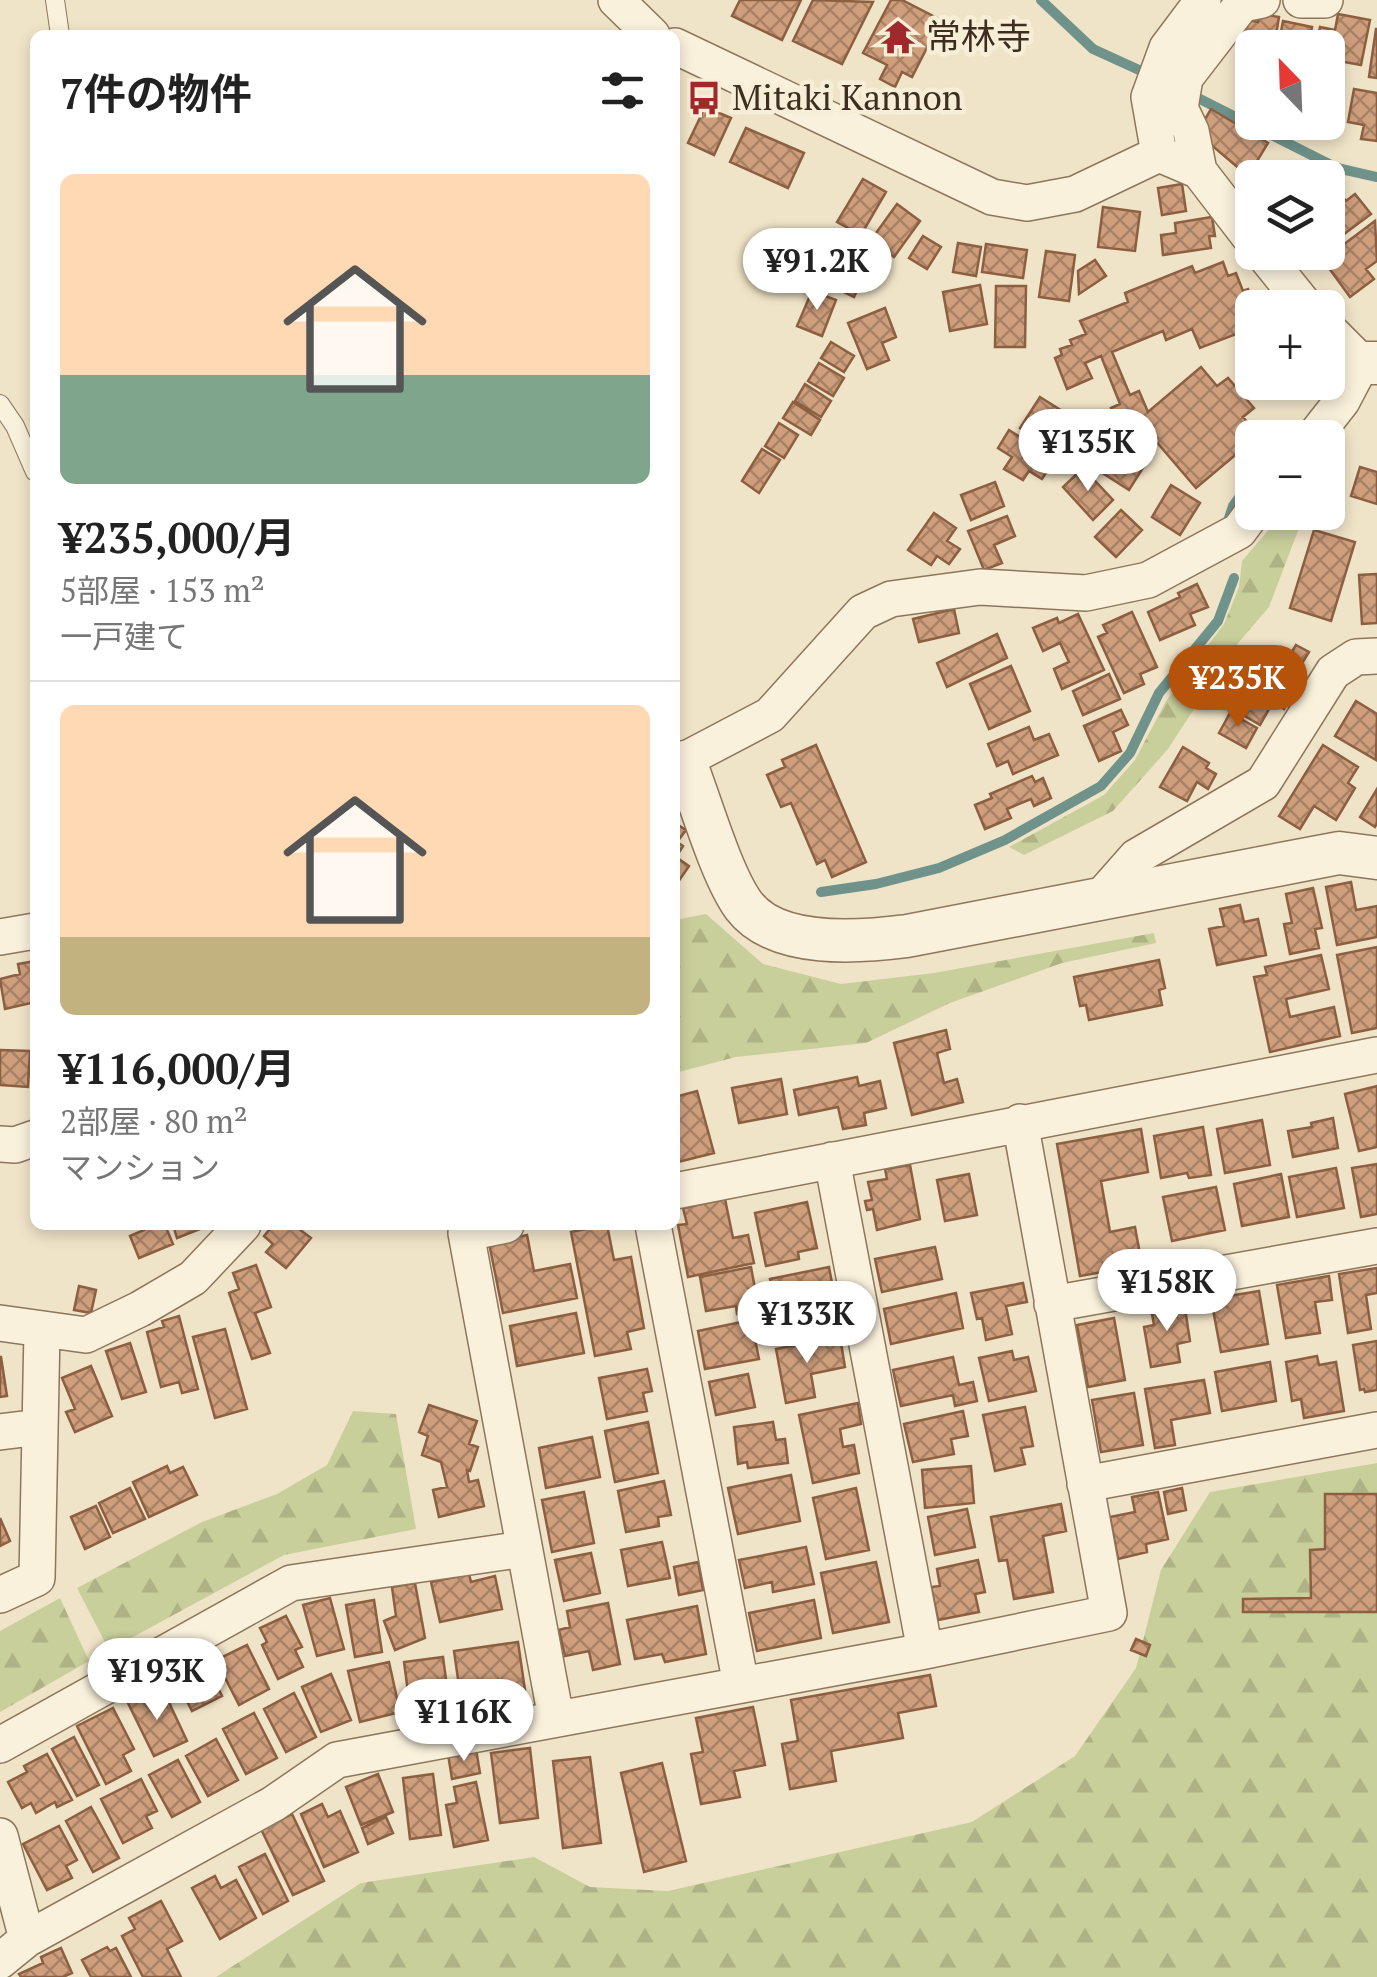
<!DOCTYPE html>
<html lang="ja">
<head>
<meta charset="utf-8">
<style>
  :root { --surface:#fff; --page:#f6f6f6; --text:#222; --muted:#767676; --line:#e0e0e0; --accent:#b45309 }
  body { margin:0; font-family:"PT Serif","Noto Sans JP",serif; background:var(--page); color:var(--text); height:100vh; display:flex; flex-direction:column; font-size:38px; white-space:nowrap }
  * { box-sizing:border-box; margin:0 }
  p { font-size:32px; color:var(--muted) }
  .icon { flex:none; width:55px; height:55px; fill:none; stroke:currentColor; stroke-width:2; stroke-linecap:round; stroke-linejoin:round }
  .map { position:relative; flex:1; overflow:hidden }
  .side { position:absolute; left:30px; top:30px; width:650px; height:1200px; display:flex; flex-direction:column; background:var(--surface); border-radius:15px; box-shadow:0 5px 15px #0003 }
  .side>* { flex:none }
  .needle { width:65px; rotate:337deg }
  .fabs { position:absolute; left:1235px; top:30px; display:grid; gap:20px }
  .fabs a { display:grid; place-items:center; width:110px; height:110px; border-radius:15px; background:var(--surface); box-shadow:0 5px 15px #0003; font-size:50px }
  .price { position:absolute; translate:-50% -85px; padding:0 22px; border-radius:35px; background:#fff; color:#222; font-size:32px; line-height:65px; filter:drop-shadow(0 2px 5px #0008) }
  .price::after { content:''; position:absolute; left:50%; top:60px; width:30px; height:22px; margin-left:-15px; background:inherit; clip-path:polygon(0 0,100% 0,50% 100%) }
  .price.current { background:var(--accent); color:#fff }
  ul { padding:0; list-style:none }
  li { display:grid; align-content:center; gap:20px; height:530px; padding:0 30px }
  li+li { border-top:2px solid var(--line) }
  li span { display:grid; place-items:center; height:310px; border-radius:15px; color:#555 }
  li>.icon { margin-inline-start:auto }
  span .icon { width:180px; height:180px; fill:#fffc; stroke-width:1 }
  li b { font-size:42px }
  h2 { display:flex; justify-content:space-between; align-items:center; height:120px; padding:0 30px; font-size:42px }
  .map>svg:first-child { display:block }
  .forest { fill:url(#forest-firs) }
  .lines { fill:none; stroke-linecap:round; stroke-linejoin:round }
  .stream { stroke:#6f938a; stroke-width:10 }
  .building { fill:url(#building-cross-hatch); stroke:#8d5f41; stroke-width:2.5 }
  .service-casing { stroke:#8d765c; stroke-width:20 }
  .minor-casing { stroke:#8d765c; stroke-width:38 }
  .tertiary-casing { stroke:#8d765c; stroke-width:45 }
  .service { stroke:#faf1dc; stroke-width:18 }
  .minor { stroke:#faf1dc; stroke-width:35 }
  .tertiary { stroke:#faf1dc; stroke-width:42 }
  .labels { text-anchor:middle; stroke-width:9; stroke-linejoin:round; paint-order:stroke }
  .poi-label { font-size:35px; fill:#3d2e20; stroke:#f7eed8; text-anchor:start }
</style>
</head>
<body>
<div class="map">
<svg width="1377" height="1977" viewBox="0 0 1377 1977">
  <defs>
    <pattern id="forest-firs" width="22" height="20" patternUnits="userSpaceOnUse" patternTransform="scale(2.5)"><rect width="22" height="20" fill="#c9cf9b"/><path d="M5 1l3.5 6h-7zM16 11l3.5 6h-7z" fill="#aeb285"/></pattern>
    <pattern id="building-cross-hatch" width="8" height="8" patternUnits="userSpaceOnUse" patternTransform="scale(2.5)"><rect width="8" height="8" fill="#cf9f7d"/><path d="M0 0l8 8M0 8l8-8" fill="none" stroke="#a98266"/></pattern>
  </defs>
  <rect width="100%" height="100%" fill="#f0e4c8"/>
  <path class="forest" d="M1282,514L1304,515L1269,607L1233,649L1168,749L1113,811L1024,855L1009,847L1104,795L1135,760L1166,701L1224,624L1239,587L1242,561Z
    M706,914L763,964L841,984L934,973L1154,933L1156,943L1062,963L950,1003L866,1043L736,1057L675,1073V920Z
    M353,1411L396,1414L416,1529L284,1555L109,1650L77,1588L202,1522L277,1494L327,1465Z
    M1377,1463V1977H216L361,1883L534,1857L590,1887L668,1891L972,1822L1075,1756L1136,1668L1161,1570L1210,1492Z
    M60,1598L89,1661L0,1712V1631Z"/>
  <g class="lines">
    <path class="stream" d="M1041,0L1093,49L1150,75
      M1188,93L1337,168L1377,177
      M1286,438L1307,427
      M1229,518L1233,506L1252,480
      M821,892L876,884L939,868L1005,840L1101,786L1130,753L1159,693L1218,621L1234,578"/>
  </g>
  <path class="building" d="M740,0H801L782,40L732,16Z
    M813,0L873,2L842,64L793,41Z
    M891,0H902L941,20L912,77L902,72L895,87L880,79L887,65L863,53Z
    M1260,14L1279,17L1274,47L1244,41L1248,20L1258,22Z
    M1338,14L1370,20L1361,65L1328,59V48H1316L1320,27L1335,30Z
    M1283,21L1312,27L1308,48H1278Z
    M1376,29H1377V78L1369,77Z
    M1354,89L1377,93V141L1361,139L1364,125L1348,122Z
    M705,107L731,118L714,155L688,143Z
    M1211,109L1268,143L1248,176L1209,143L1201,126Z
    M746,128L804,153L788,188L730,162Z
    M863,179L886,192L861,235L837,222Z
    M1331,181L1346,201L1355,194L1371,214L1328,246V184Z
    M1182,184L1186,211L1162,215L1158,188Z
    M897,204L920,221L894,257L871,240Z
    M1103,207L1140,212L1135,251L1098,247Z
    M1212,217L1215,236H1209L1211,248L1163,255L1161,235L1176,233L1175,223Z
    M1375,221L1377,261L1366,269L1374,279L1350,297L1323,260Z
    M923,236L941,247L927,269L909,258Z
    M842,241L873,255L854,297L823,282Z
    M958,243L981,247L976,276L953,272Z
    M986,244L1027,250L1023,278L982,272Z
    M1046,251L1075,255L1069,301L1039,297Z
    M1095,260L1106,276L1079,294L1078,271Z
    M1223,262L1228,276L1236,273L1243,291L1248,289L1256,308H1252V328L1200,348L1192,329L1166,340L1163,331L1112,352L1130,395L1139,391L1148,412L1201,367L1217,386L1228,378L1254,408L1243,417L1259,435L1196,488L1142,425L1121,433L1111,408L1120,404L1101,356L1085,363L1092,378L1067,389L1055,358L1062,355L1060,349L1072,345L1070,340L1086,334L1080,321L1128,302L1125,293L1192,266L1195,273Z
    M980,285L987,324L950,331L943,292Z
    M996,286H1026L1025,347H995Z
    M812,291L836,300L822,336L797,326Z
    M885,308L896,337L882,343L889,360L867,369L848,323Z
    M831,342L854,356L844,372L821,358Z
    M819,363L844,378L833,396L808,381Z
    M805,384L831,401L821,417L795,401Z
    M1040,397L1081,423L1062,454L1020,428Z
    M793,402L820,420L811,435L783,418Z
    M779,423L798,435L784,458L765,446Z
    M1009,430L1055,459L1042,479L1029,471L1023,480L1004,469L1012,457L998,448Z
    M1109,443L1144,466L1129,490L1093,467Z
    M762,449L780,460L759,493L742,481Z
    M1360,467L1377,472V504L1351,496Z
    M1083,468L1113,500L1093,520L1063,487Z
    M995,482L1004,506L971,520L961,495Z
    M1171,485L1200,503L1180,535L1152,517Z
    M1121,510L1142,530L1116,557L1095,537Z
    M934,513L956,528L947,541L960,549L949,564L937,556L931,565L908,550Z
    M1007,516L1015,536L994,545L1002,563L984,570L968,531Z
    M1314,530L1355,542L1331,621L1290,608Z
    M1377,574V623L1362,624L1359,575Z
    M1197,584L1208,607L1190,614L1195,625L1160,640L1148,612L1180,597L1178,593Z
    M954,609L959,633L919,642L913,619Z
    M1132,612L1157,667L1140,674L1144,684L1124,693L1098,637L1107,633L1103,625Z
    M1078,614L1104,670L1062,689L1054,669L1069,662L1060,643L1043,651L1033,628L1057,618L1059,623Z
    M997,634L1007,658L947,687L937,663Z
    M1296,645L1309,652L1301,665L1288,658Z
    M1273,656L1304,674L1284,709L1273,702L1260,725L1230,707L1255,663L1265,669Z
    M1011,666L1030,711L989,729L970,684Z
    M1109,674L1120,699L1083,715L1073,691Z
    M1356,701L1377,714L1376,760L1335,736Z
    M1121,710L1128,725L1113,732L1121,751L1099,761L1084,726Z
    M1230,713L1257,728L1246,748L1219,733Z
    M1029,727L1034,740L1049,734L1058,755L1013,774L1008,761L997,766L988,744Z
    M816,745L866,862L832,877L825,860L817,864L791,803L781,807L767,775L785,767L782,760Z
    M1323,745L1358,767L1348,783L1355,788L1336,820L1314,806L1300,829L1279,816Z
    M1183,747L1209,763L1206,768L1216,774L1208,789L1197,782L1187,801L1160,787Z
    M1032,776L1035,782L1043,778L1051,798L1034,806L1031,799L1007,809L1011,818L985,829L975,805L992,798L990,794Z
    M1377,789V823L1375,827L1360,817Z
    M675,823L686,830L677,842L683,846L676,857L689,866L678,882L675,880Z
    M1351,882L1356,910L1377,906V937L1337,945L1326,887Z
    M1313,888L1322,928L1315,929L1319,948L1290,954L1284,924L1292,923L1286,894Z
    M1240,905L1244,922L1258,919L1266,955L1217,965L1209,929L1224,926L1220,909Z
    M1377,947V1028L1352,1033L1337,955Z
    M1321,955L1329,989L1286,999L1290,1017L1334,1007L1340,1036L1270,1052L1254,977L1267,975L1265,967Z
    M1159,960L1165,988L1159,990L1162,1005L1089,1020L1086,1005L1080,1006L1074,977Z
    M35,961V1002L5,1009L0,979L20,974L18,964Z
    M946,1030L950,1049L937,1053L944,1083L957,1079L963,1102L912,1115L894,1043Z
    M0,1050L30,1051L28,1087L0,1085Z
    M857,1077L859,1086L880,1081L886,1108L864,1113L866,1125L843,1129L838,1107L799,1115L794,1090Z
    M781,1079L787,1114L739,1123L732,1088Z
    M1377,1086V1147L1359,1151L1345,1094Z
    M697,1091L714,1153L678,1162L675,1151V1097Z
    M1333,1118L1338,1148L1293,1157L1288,1131L1312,1127L1311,1123Z
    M1262,1120L1270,1165L1225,1173L1217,1129Z
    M1203,1127L1211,1175L1189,1178L1187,1173L1161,1178L1154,1136Z
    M1141,1129L1148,1172L1101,1181L1110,1232L1135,1227L1142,1265L1080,1276L1057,1144Z
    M1377,1164V1214L1361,1217L1352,1168Z
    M910,1165L920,1219L877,1230L873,1209L867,1210L865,1201L872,1200L868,1182L887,1179L885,1169Z
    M1336,1168L1344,1208L1297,1217L1289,1177Z
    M969,1174L977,1215L945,1221L937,1180Z
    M1281,1174L1289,1217L1242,1226L1234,1184Z
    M1216,1187L1225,1230L1172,1241L1163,1197Z
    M725,1199L733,1238L748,1235L754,1263L688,1277L678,1225L687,1224L683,1208Z
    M807,1202L817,1248L798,1252L799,1259L766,1266L755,1213Z
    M142,1225H165L173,1244L139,1258L130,1236L144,1230Z
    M173,1225H208V1226L177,1238Z
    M273,1225H302L299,1229L311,1238L286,1268L266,1252L273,1244L264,1236Z
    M607,1225L614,1260L631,1257L644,1328L627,1332L631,1349L595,1356L571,1232Z
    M527,1235L534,1271L570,1264L577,1298L503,1313L489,1243Z
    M935,1247L942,1279L882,1292L875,1259Z
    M256,1265L271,1307L255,1313L270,1353L252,1359L229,1293L239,1289L233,1273Z
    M751,1267L759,1310L737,1314L736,1306L706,1311L700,1277Z
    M829,1267L832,1283L815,1286L817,1295L775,1304L770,1279Z
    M1377,1268V1293L1366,1295L1371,1329L1348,1333L1339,1274Z
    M1329,1276L1332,1300L1315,1302L1320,1333L1286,1338L1277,1285Z
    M1023,1283L1027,1302L1006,1306L1012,1334L986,1340L982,1318L977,1319L971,1293Z
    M79,1286L96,1290L91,1313L74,1310Z
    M1259,1291L1268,1344L1221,1352L1211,1299Z
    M956,1293L963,1328L891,1344L884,1309Z
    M841,1301L846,1326L780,1338L776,1313Z
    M1184,1302L1190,1341L1177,1344L1180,1362L1151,1367L1144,1327L1154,1325L1151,1308Z
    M576,1313L584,1353L517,1366L510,1326Z
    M179,1316L198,1389L182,1393L179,1382L161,1387L147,1332L164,1327L162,1321Z
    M1114,1318L1125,1380L1088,1387L1077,1325Z
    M751,1320L759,1359L705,1369L698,1331Z
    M225,1329L247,1409L215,1418L193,1337Z
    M840,1337L845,1367L811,1374L815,1397L786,1403L776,1349Z
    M1377,1341V1390L1365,1392L1364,1389L1360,1390L1353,1345Z
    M130,1343L146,1392L122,1399L106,1351Z
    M1012,1351L1014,1360L1028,1357L1036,1391L989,1401L979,1358Z
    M1317,1356L1319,1365L1336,1362L1344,1411L1304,1418L1301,1399L1292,1401L1286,1362Z
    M1,1357L7,1396L0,1397V1357Z
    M953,1357L959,1385L973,1382L977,1401L955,1406L953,1395L901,1406L893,1370Z
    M1270,1362L1276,1401L1222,1411L1215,1372Z
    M91,1366L112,1416L75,1432L66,1412L75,1409L62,1378Z
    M647,1369L652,1391L643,1393L647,1411L607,1419L599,1378Z
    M748,1374L755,1407L716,1415L709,1382Z
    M1204,1380L1210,1413L1171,1420L1175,1445L1155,1448L1145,1389Z
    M1134,1393L1143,1445L1101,1452L1092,1400Z
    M858,1403L861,1424L840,1429L843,1447L854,1445L859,1473L813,1483L799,1415Z
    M429,1405L477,1421L469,1444L478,1447L470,1471L467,1470L469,1482L478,1480L484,1506L439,1517L433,1490L447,1487L441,1462L422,1455L428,1436L419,1432Z
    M1025,1407L1033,1446L1021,1448L1025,1464L995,1471L983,1415Z
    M963,1411L968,1436L951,1439L954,1454L913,1462L904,1424Z
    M648,1422L658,1473L615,1482L605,1431Z
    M773,1422L776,1440L785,1439L788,1463L748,1468L747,1462L738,1464L734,1427Z
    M592,1437L600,1477L546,1488L539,1448Z
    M167,1466L170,1473L183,1467L197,1495L149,1517L133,1482Z
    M971,1466L974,1503L925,1508L922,1470Z
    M791,1475L800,1521L738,1534L728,1488Z
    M664,1481L671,1515L658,1517L659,1526L626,1532L618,1491Z
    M130,1488L145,1519L113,1533L99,1503Z
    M856,1488L869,1550L826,1559L813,1498Z
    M1182,1488L1186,1510L1168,1514L1164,1492Z
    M584,1492L594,1543L552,1552L542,1500Z
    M1158,1492L1168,1539L1146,1544L1147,1552L1118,1559L1110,1517L1135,1512L1132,1497Z
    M1325,1494H1377V1612H1243V1599L1311,1598L1310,1550L1325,1549Z
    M1061,1504L1066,1531L1043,1536L1053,1592L1014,1599L1007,1560L999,1561L991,1517Z
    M96,1506L110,1537L85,1549L71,1517Z
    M967,1509L975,1547L935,1555L928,1517Z
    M0,1518L10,1541L0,1546Z
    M662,1542L670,1578L628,1586L621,1550Z
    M806,1547L814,1584L773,1592L772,1582L745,1588L739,1560Z
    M591,1553L600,1593L564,1601L555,1560Z
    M978,1560L985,1592L975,1594L979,1612L938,1620L931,1587L940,1586L937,1569Z
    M698,1562L703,1590L679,1595L674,1567Z
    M876,1562L889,1622L833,1633L821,1573Z
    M469,1574L471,1582L495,1576L502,1609L440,1622L431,1582Z
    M415,1583L425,1638L395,1650L384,1621L396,1616L392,1587Z
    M330,1598L344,1649L317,1656L303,1605Z
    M374,1600L382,1652L355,1657L346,1605Z
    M814,1600L821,1638L757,1651L749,1613Z
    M608,1603L620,1664L593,1670L589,1651L565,1656L559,1630L570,1627L567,1611Z
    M697,1606L706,1654L665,1662L662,1654L635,1659L627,1620Z
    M286,1616L302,1647L295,1650L303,1667L278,1679L262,1645L267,1642L260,1628Z
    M1136,1639L1150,1645L1146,1656L1131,1650Z
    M518,1642L525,1690L461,1700L454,1651Z
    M247,1645L269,1689L239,1705L216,1660Z
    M202,1656L222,1696L192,1711L172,1671Z
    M443,1657L449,1702L410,1707L404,1662Z
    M389,1662L400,1712L360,1722L348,1671Z
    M331,1674L351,1720L321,1732L302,1687Z
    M930,1675L936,1706L898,1713L903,1738L831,1751L836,1781L790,1789L782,1744L798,1741L791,1700Z
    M143,1693L147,1702L165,1694L187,1741L154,1756L127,1701Z
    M294,1693L316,1737L286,1752L264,1709Z
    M753,1707L765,1765L734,1771L740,1797L701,1804L691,1754L703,1752L696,1718Z
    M113,1708L134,1749L123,1755L131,1771L106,1784L77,1726Z
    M254,1713L277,1758L246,1774L223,1729Z
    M74,1737L99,1785L77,1796L52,1749Z
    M216,1739L238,1780L208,1796L186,1756Z
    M530,1748L538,1818L500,1823L491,1753Z
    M476,1749L480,1773L452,1779L448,1754Z
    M47,1754L72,1800L57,1807L55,1802L36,1813L31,1803L22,1808L8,1782L27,1772L24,1766Z
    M590,1757L601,1843L563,1848L553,1761Z
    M178,1760L200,1802L172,1817L149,1775Z
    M662,1763L686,1861L644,1872L621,1773Z
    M378,1774L393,1812L361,1825L346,1787Z
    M433,1774L441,1835L410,1839L403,1778Z
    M141,1779L157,1811L146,1816L152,1828L123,1843L101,1799Z
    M476,1782L488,1840L454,1847L446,1805L457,1803L454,1787Z
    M322,1804L328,1817L340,1811L358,1852L324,1867L301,1814Z
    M91,1807L119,1858L93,1872L66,1821Z
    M292,1814L324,1881L293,1895L261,1829Z
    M386,1817L393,1833L368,1844L362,1828Z
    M59,1826L77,1860L66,1866L72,1878L47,1890L23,1844Z
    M265,1854L288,1901L263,1914L239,1867Z
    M215,1876L221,1888L236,1880L256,1918L220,1939L192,1888Z
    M161,1901L182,1941L167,1949L181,1977H143L122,1936L135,1929L129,1918Z
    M107,1947L110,1951L116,1948L131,1977H91L82,1960Z
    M61,1948L72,1973L63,1977H21L19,1974L43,1963L41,1957Z"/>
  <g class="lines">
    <g class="service-casing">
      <path id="service" d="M55,0L60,35
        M0,404L15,426L35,472"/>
    </g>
    <g class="minor-casing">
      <path id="minor" d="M616,0L652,35
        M1301,0H1325
        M675,46L992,197L1027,203L1075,194L1159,154L1199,171L1252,240
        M1159,154L1149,97L1167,48L1203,0
        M1199,171L1191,131L1180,108L1185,78L1242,4L1262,0
        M1262,252L1307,308
        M1313,438L1342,401L1362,363L1328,329
        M675,765L770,715L863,612L891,599L980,587L1086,593L1148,580L1239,531L1253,512
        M1099,899L1136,857L1263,783L1333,672L1356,657L1377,656
        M0,937L35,931
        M0,1144L15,1145L35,1138
        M832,1160L925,1651
        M675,1191L1377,1055
        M506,1225L466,1233L556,1718
        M653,1225L741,1685
        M1052,1304L1377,1246
        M0,1323L86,1335L140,1309L193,1278L243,1225
        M0,1432L40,1427
        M1085,1484L1377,1430
        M0,1595L37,1578L42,1331
        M0,1745L291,1583L524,1549
        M0,1836L27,1939
        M0,1961L27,1939L273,1804L337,1760L925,1651L1109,1613L1020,1122"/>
    </g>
    <g class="tertiary-casing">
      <path id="tertiary" d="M1362,363H1377
        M685,762C700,800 721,875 744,906C777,949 860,942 907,936L1339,853L1377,858"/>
    </g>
    <use href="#service" class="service"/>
    <use href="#minor" class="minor"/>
    <use href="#tertiary" class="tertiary"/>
  </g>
  <defs>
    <g id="temple-bare" transform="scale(2.7)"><path d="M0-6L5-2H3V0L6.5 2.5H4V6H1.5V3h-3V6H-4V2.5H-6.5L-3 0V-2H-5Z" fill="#9e2a2b" stroke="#f7eed8" stroke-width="2.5" paint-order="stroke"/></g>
    <g id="bus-bare" transform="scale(2.7)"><path d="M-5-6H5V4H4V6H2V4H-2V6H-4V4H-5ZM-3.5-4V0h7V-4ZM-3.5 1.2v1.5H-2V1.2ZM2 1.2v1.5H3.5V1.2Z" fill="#9e2a2b" stroke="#f7eed8" stroke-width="2.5" paint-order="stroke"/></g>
  </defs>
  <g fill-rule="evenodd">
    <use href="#temple-bare" x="898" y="37"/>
    <use href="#bus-bare" x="704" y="98"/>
  </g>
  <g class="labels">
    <g class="poi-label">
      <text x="926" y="49">常林寺</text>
      <text x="732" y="110">Mitaki Kannon</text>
    </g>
  </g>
</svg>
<div class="fabs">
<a><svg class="needle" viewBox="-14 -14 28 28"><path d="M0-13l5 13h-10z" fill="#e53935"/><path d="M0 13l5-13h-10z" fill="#767676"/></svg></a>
<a><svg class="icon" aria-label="layers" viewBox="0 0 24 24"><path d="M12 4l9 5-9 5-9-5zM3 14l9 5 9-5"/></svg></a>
<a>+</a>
<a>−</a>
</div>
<b class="price" style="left:817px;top:313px">¥91.2K</b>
<b class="price" style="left:1088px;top:494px">¥135K</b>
<b class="price current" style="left:1238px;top:730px">¥235K</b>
<b class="price" style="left:1167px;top:1334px">¥158K</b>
<b class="price" style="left:807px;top:1366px">¥133K</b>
<b class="price" style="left:157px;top:1723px">¥193K</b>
<b class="price" style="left:464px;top:1764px">¥116K</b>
<section class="side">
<h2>7件の物件<svg class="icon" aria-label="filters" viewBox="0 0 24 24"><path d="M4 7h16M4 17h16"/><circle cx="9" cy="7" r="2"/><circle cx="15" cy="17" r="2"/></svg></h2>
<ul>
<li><span style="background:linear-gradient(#ffd9b3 65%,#7fa58c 0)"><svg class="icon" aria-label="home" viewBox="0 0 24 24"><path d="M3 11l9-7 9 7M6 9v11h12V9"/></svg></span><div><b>¥235,000/月</b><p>5部屋 · 153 m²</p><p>一戸建て</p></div></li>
<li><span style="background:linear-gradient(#ffd9b3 75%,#c2b280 0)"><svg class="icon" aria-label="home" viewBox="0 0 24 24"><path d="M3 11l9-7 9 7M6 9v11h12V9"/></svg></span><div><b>¥116,000/月</b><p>2部屋 · 80 m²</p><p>マンション</p></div></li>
</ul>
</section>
</div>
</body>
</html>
